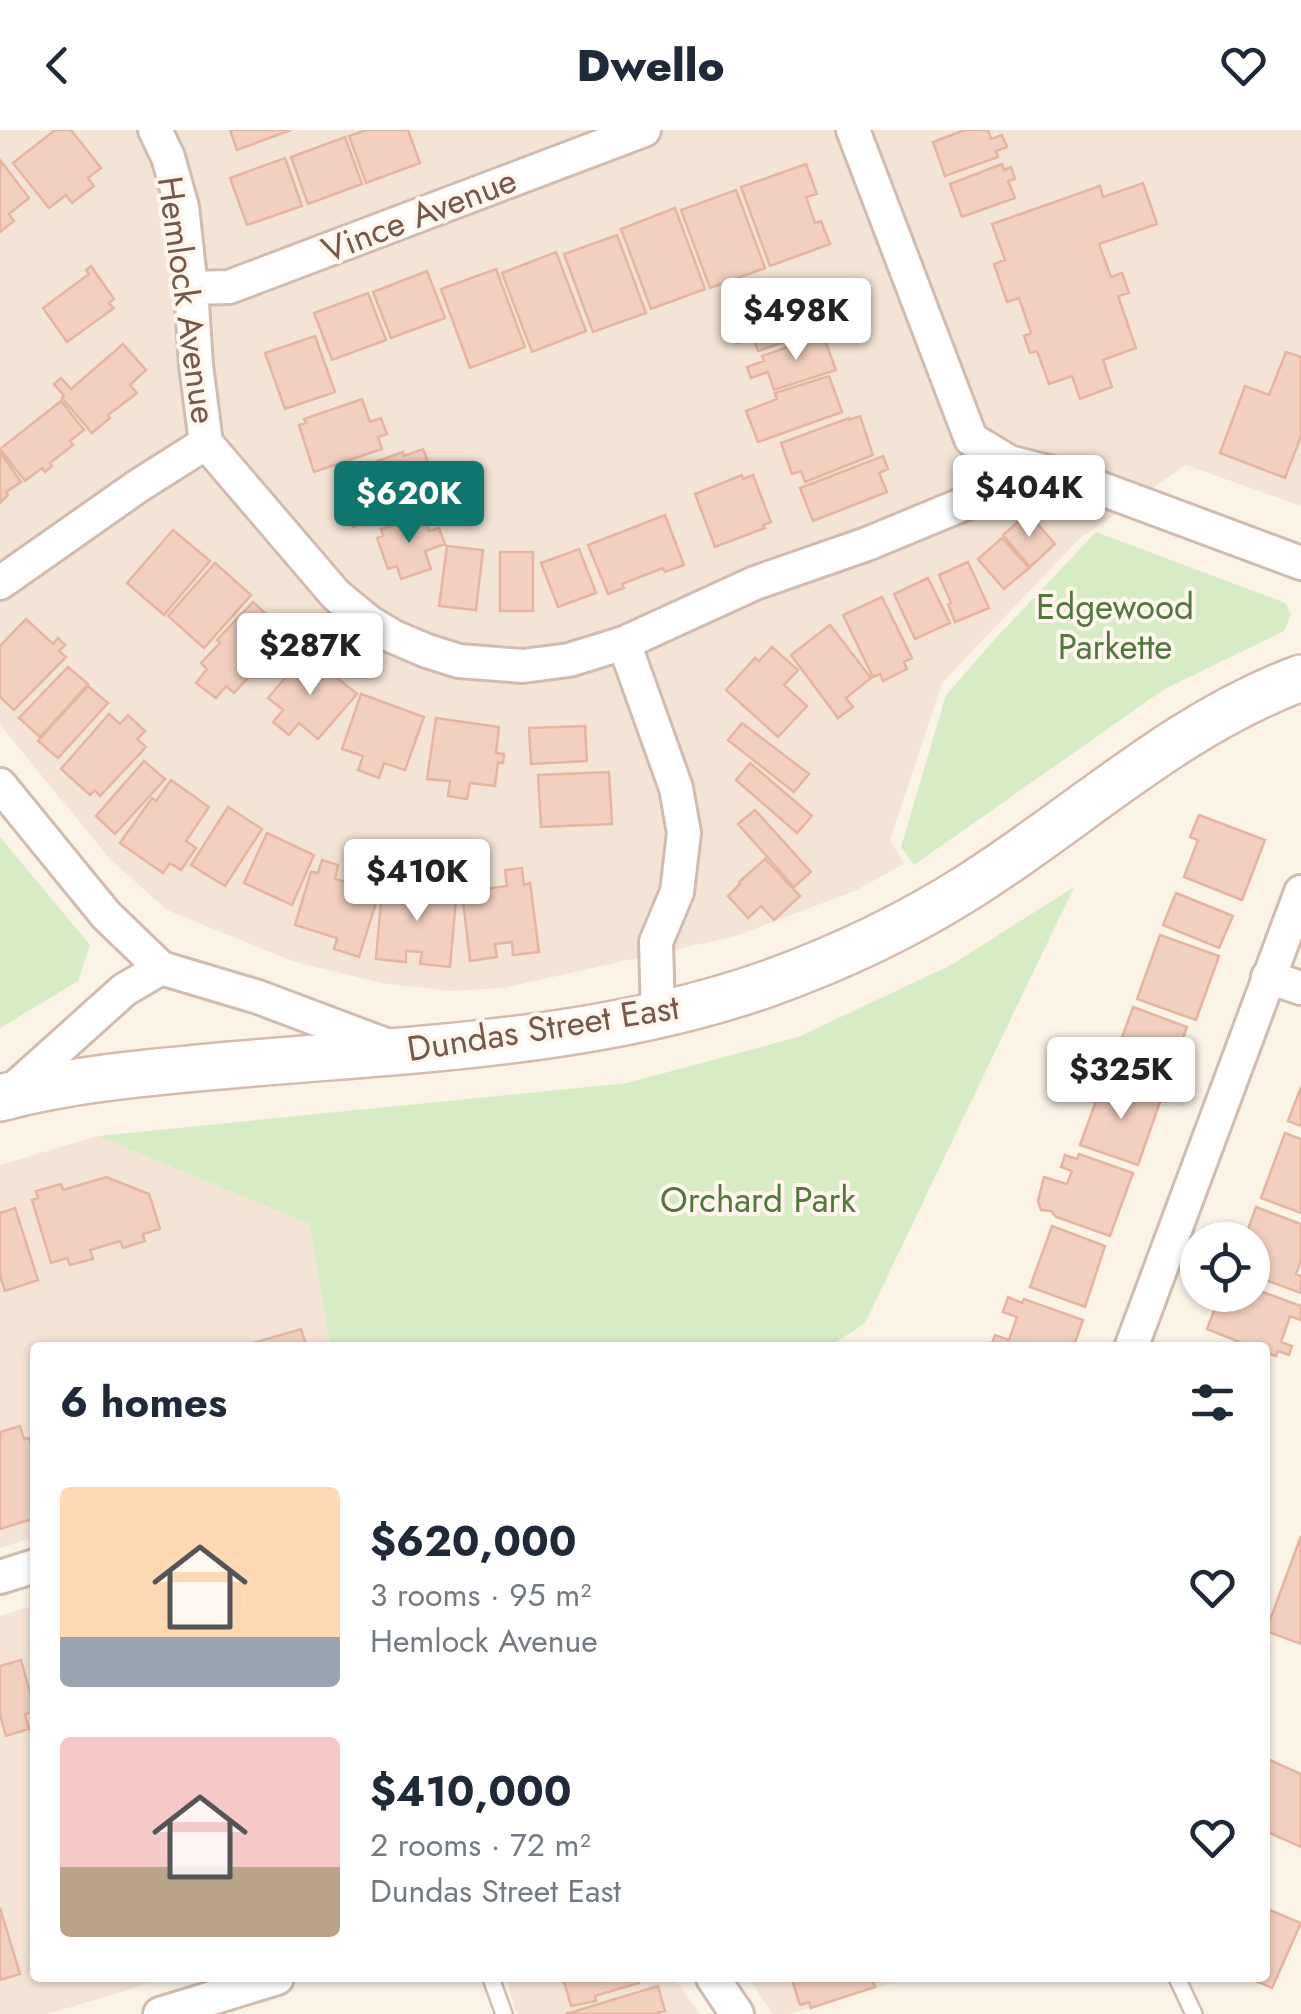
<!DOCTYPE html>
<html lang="en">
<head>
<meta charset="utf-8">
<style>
  :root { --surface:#fff; --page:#f2f2f3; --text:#1f2937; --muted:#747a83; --accent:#0f766e }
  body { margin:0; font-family:Jost,sans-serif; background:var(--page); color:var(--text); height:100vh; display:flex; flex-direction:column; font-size:38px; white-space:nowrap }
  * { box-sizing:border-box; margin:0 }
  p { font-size:32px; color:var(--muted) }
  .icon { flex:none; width:55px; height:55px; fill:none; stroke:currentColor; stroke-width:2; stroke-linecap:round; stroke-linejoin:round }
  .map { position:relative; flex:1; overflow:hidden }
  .drawer { position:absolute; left:30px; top:1212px; width:1240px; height:640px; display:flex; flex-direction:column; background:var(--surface); border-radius:10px; box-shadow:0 2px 8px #0004 }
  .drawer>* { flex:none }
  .fabs { position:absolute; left:1180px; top:1092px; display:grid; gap:20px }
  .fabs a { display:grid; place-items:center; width:90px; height:90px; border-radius:50%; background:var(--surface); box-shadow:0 2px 8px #0004; font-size:50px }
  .price { position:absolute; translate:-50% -85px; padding:0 22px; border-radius:10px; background:#fff; color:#222; font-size:32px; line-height:65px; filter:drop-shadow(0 2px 5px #0008) }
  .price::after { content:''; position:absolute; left:50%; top:60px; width:30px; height:22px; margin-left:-15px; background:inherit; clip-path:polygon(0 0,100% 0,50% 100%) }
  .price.selected { background:var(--accent); color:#fff }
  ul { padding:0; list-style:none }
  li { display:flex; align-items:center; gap:30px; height:250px; padding:0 30px }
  li span { display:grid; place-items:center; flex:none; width:280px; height:200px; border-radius:10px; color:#555 }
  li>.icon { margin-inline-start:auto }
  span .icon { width:120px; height:120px; fill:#fffc; stroke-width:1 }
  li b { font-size:42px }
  h2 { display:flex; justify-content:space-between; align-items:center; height:120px; padding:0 30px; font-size:42px }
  header { display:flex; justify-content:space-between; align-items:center; height:130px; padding:0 30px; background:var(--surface); font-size:45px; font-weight:800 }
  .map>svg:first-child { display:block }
  .residential { fill:#f4e4d6 }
  .green { fill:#d7ebc5 }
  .building { fill:#f2cfbf; stroke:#e5b59f; stroke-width:2.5 }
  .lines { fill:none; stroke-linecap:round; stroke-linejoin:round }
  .lane-casing { stroke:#d1bcaf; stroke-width:20 }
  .street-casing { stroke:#d1bcaf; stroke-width:38 }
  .secondary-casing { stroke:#d4bbad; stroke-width:50 }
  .lane { stroke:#fff; stroke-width:15 }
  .street { stroke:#fff; stroke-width:32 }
  .secondary { stroke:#fff; stroke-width:45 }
  .labels { text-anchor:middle; stroke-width:8; stroke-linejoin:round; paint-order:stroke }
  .street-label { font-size:35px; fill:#77574b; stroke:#fff7ee }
  .park-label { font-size:35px; fill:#547740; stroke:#fff7ee }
</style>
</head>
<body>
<header><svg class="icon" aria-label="back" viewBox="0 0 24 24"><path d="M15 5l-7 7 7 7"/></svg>Dwello<svg class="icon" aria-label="heart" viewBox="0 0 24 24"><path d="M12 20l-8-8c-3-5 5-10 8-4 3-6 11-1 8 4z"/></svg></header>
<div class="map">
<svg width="1301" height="1884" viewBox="0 0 1301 1884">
  <rect width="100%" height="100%" fill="#fcf3e7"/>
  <path class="residential" d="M0,0H1301V376L1186,335L1079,409L942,553L890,710L904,734L857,760L736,806L504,858L451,861L382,853L295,832L167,780L111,730L0,595Z
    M98,1006L309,1094L331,1217L35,1218V1407L0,1418V1035Z
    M35,1475V1848H167L48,1884H0V1486Z
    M506,1848H674L700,1884H517Z
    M748,1848H912L790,1884H773Z"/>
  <path class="green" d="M1096,402L1285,473L1291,484L1284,501L1163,560L914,735L901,717L946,565L995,509Z
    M0,707L90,815L78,851L0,898Z
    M1074,757L865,1193L829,1217H331L309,1094L98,1006L627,953L798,907L951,835Z"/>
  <path class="building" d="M55,0H71L101,38L88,48L94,56L72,73L66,65L49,78L13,33Z
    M230,0H291L237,20Z
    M366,0H408L420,33L366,53L349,6Z
    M965,0H988L991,9L1002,5L1007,17L996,21L998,27L945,46L933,12Z
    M345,7L362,54L308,74L291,27Z
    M285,28L302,76L247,95L230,48Z
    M0,30L29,68L9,84L14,91L0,102Z
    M806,34L817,64L806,67L815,93L821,91L830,114L770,136L741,57Z
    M1002,34L1004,40L1011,37L1015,49L1008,51L1015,68L962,87L950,54Z
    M1143,53L1157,94L1099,114L1111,147L1122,143L1129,163L1118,166L1136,218L1103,230L1112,257L1080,269L1072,246L1049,254L1037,221L1030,223L1024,206L1031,203L1019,168L1007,172L994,134L1005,130L992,94L1100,56L1103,67Z
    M736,60L765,138L710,158L681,80Z
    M675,78L705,159L651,179L621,99Z
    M617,105L646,183L593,202L564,124Z
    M556,122L586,201L532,222L502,143Z
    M91,136L114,169L109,173L114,178L67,212L43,178L89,144L86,140Z
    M496,139L525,217L470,238L441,159Z
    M427,141L445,188L391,208L373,162Z
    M368,163L386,210L332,230L314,183Z
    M799,170L811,202L758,221L753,207L738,213L732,198Z
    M823,205L836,240L774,260L768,242L751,248L747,237L764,231L762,226Z
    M315,206L335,262L285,279L265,223Z
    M123,214L146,240L130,255L137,263L108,285L110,288L92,303L62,268L64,266L54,254L61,248L71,259Z
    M1286,222L1301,227V306L1285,348L1220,323L1245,256L1269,265Z
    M829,246L842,282L758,312L746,281L777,269L775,263Z
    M362,269L370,292L381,288L387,304L378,307L382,319L314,342L299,295L306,293L304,289Z
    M61,271L84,300L70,311L73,315L50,333L52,336L45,342L42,338L25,351L0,319Z
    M860,286L873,325L805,352L801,341L792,344L781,313L849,288V290Z
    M423,319L431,340L423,343L426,352L414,356L420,374L353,397L337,349L348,345L347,342L403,322L404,326Z
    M0,322L21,352L6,362L8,365L0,373Z
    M883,326L888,339L879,343L887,362L813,391L800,358Z
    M742,345L743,349L753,345L771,392L763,395L765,398L715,417L695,364Z
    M1028,383L1055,414L1030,437L1003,405Z
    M424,385L429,401L439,398L445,414L425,421L431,439L401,449L397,436L388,439L377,408L383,406L381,399Z
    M665,385L684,435L665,442L663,438L622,454L624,458L608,464L588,415Z
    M173,400L210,431L164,485L127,453Z
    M1002,408L1029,438L1004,459L978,429Z
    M447,416L483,420L476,480L439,476Z
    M579,419L596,463L558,477L541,433Z
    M500,422H533V481H500Z
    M968,432L989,478L955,492L948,474L951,473L939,445Z
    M215,433L251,465L204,518L168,486Z
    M928,448L950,493L915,509L894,464Z
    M882,467L912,528L904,532L907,539L883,551L880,544L873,547L843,485Z
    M253,472L288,504L234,563L226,556L216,568L196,553L207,539L201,533L220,513L217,510Z
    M26,489L53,514L58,508L65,515L59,521L66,527L14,580L0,567V516Z
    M830,495L871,548L846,568L853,577L838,588L791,525Z
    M772,517L798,540L784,555L807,576L778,607L726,560L755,528L759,531Z
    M306,523L357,564L318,609L299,593L289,605L273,592L283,580L268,568Z
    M68,537L88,554L40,607L19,588Z
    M88,556L108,573L58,628L38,611Z
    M361,564L424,587L405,640L384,633L379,648L358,640L363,626L342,619Z
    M109,584L120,594L128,585L145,601L137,609L146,617L100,666L95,660L90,665L61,639Z
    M436,588L499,597L496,623L504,624L503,633L498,632L495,656L470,653L467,669L448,666L450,651L427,649Z
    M742,593L809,644L794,662L728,610Z
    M585,596L587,631L531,634L529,598Z
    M144,631L165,649L115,704L96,686Z
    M750,633L812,686L797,703L736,650Z
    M609,642L612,694L541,697L538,645Z
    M171,650L209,677L186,711L196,718L181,740L170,733L163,743L120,713L152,668L156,671Z
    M228,677L262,699L225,756L191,735Z
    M755,680L811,742L794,757L738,694Z
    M1199,685L1265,710L1242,770L1184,747L1198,710L1190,707Z
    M267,703L314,725L292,775L244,753Z
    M765,729L800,766L774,790L761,776L748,788L728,766L740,754L739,752Z
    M322,730L338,735L335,749L359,756L364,742L378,746L373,762L379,763L359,827L334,819L337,808L295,795L311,742L318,743Z
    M522,738L524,755L530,753L539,822L513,825L512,812L495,814L497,827L470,831L462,762H467L465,744L483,742L485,759L507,756L505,740Z
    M394,749L409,750L408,762L428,764L429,752L450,753L449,769L456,770L450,837L420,834L422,822L406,821V832L376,829L382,760L392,761Z
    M1176,763L1233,786L1219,818L1163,795Z
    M1160,805L1219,826L1196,890L1137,869Z
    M1133,877L1187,897L1163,961L1110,941Z
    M1104,949L1161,969L1138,1035L1080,1015Z
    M1301,957V996L1288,991Z
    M1285,1003L1301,1009V1083L1261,1068Z
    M1079,1024L1133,1043L1110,1106L1056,1087L1051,1081L1041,1080L1038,1071L1044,1047L1067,1054L1072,1041L1061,1037L1065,1025L1077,1029Z
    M106,1047L149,1064L160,1099L143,1104L145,1111L123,1118L120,1111L90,1120L93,1129L70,1135L67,1128L51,1133L32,1070L38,1068L36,1061L61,1054L63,1060Z
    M1256,1077L1301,1094V1131L1296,1144L1301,1146V1163L1252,1145V1110H1244Z
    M15,1078L38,1150L5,1161L0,1146V1083Z
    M1052,1096L1105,1116L1085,1177L1030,1157Z
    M1252,1158L1301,1176V1190L1290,1186L1281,1212L1292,1216L1289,1225L1278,1221L1276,1226L1265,1222V1218H1254L1207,1199L1220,1165H1252Z
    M1008,1167L1022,1173L1024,1169L1083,1190L1073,1218L991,1216L995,1205L1009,1210L1017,1187L1003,1182Z
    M301,1199L307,1218H244L243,1216Z
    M20,1296L24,1309L29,1308L35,1327V1388L0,1399V1302Z
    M1301,1406V1514L1266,1501Z
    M21,1530L35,1581L25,1584L29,1599L6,1606L0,1585V1536Z
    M1265,1628L1301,1644V1717L1265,1701Z
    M0,1778L20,1844L0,1850Z
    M1265,1778L1301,1793L1272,1858L1249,1848H1265Z
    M563,1848H637L639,1853L595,1866L596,1871L571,1876Z
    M801,1848H872L875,1857L811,1878L809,1872L800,1875L792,1850Z
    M658,1856L665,1881L653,1884H566Z"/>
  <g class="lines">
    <g class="lane-casing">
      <path id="lane" d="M491,1848L504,1884
        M1177,1848L1194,1884"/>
    </g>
    <g class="street-casing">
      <path id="street" d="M155,0L168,27L182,77L191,158L196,235L206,313L336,465L369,492L394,507L427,521L459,531L523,536L569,530L624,513
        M853,0L971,309L1009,332L1075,349L1301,433
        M191,158L229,157L644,0
        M0,453L138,356L206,313
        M0,655L106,785L161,838L258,867L391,917
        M1268,847L1301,858
        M658,885L656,812L677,762L684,703L676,658L624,513L755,453L867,414L983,366L1009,332
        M6,966L124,860L161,838
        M1131,1218L1301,762
        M0,1447L35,1436
        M713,1848L737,1884
        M160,1884L277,1848"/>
    </g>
    <g class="secondary-casing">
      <path id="secondary" d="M0,968C75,948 154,942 231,935C410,919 596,914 767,854C837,829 907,796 970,756C1082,685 1175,595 1301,548"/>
    </g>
    <use href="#lane" class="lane"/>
    <use href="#street" class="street"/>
    <use href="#secondary" class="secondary"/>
  </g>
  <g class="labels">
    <g class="street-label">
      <text transform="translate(419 85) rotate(-21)" y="12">Vince Avenue</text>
      <text transform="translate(187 170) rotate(82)" y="12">Hemlock Avenue</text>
      <text transform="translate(543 898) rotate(-9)" y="12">Dundas Street East</text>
    </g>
    <g class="park-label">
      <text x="1115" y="489">Edgewood<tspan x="1115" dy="40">Parkette</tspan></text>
      <text x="758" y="1082">Orchard Park</text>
    </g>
  </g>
</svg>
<div class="fabs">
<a><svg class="icon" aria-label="locate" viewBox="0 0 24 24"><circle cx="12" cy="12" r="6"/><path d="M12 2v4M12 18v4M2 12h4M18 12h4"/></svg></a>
</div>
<b class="price" style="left:796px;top:233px">$498K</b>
<b class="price" style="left:1029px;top:410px">$404K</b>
<b class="price selected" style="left:409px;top:416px">$620K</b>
<b class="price" style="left:310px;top:568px">$287K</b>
<b class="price" style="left:417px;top:794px">$410K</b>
<b class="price" style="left:1121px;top:992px">$325K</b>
<section class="drawer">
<h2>6 homes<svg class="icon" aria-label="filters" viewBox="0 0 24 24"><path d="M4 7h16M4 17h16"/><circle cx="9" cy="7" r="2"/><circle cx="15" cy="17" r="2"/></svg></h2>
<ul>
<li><span style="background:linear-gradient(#ffd9b3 75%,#9aa5b1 0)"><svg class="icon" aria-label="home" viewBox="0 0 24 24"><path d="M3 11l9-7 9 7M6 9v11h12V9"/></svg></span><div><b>$620,000</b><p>3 rooms · 95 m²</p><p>Hemlock Avenue</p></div><svg class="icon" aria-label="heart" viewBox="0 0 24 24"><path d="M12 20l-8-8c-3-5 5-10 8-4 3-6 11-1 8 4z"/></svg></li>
<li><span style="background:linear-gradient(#f6c9c9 65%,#b9a48a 0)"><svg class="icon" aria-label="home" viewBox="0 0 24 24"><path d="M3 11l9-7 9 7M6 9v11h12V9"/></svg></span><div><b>$410,000</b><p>2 rooms · 72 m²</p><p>Dundas Street East</p></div><svg class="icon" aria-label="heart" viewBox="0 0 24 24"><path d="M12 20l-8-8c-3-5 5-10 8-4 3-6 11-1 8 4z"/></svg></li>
</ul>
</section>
</div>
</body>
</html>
